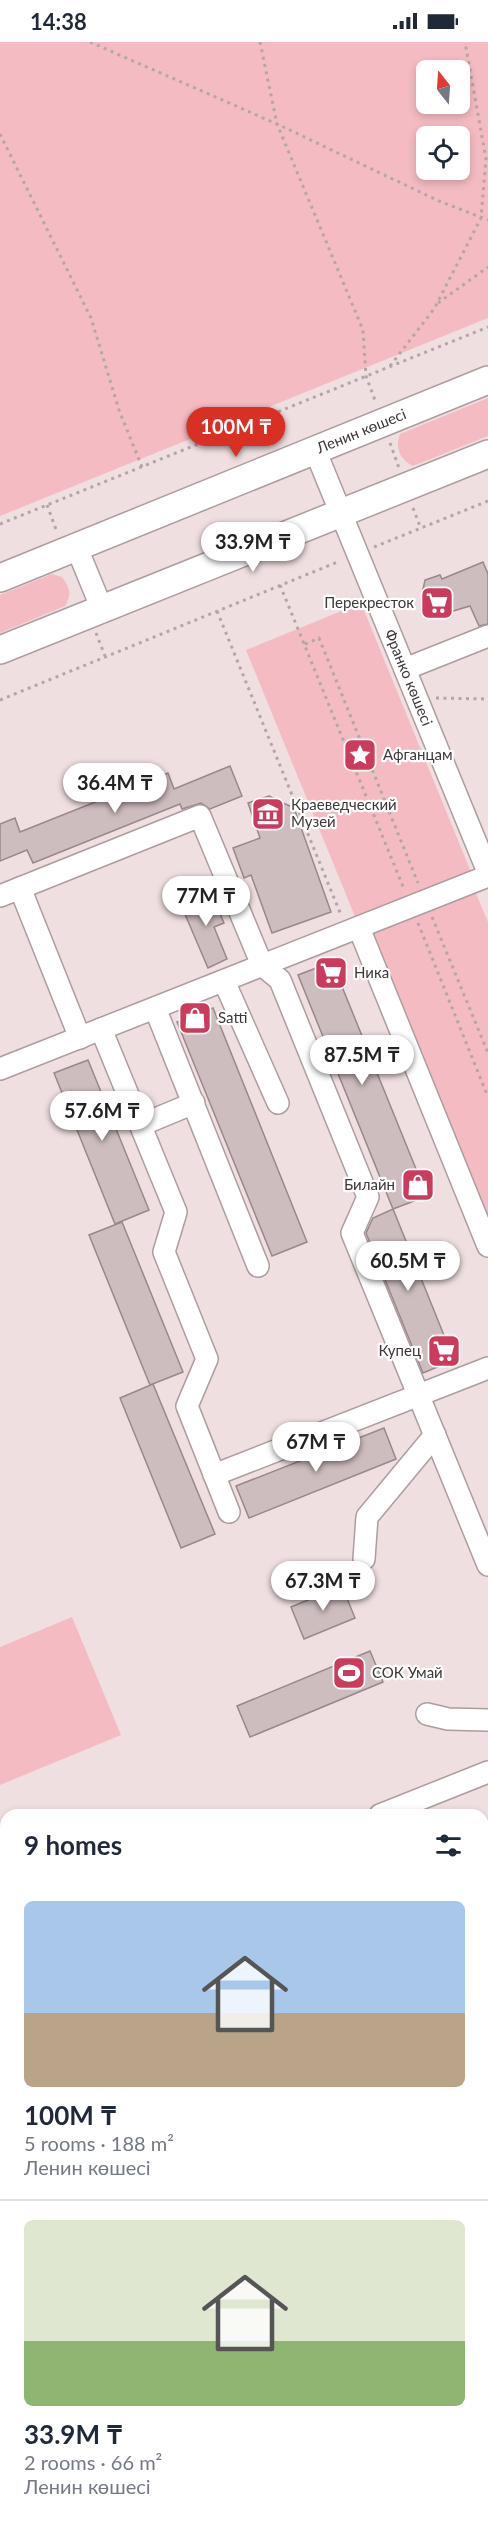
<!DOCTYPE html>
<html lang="en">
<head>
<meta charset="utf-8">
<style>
  :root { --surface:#fff; --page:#f2f2f3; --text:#1f2937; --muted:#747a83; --line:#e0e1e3; --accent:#d93025 }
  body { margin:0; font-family:Lato,sans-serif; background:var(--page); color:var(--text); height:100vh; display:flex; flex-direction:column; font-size:22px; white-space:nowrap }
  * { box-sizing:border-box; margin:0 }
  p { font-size:20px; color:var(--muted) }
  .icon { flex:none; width:33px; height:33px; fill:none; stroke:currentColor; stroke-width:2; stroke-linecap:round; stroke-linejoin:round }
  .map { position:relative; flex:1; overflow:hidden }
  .side { position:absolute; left:0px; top:1767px; width:489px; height:722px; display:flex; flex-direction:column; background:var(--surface); border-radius:18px 18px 0 0; box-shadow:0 3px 9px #0003 }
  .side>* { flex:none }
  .needle { width:39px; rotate:343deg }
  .buttons { position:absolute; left:416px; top:18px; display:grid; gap:12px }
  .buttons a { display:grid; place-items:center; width:54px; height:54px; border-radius:9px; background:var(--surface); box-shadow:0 3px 9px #0003; font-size:30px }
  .price { position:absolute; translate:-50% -51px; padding:0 14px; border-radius:21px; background:#fff; color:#222; font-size:20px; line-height:39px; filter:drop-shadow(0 2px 3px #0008) }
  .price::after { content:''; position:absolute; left:50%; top:36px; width:18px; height:14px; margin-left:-9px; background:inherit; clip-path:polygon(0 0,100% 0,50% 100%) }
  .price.active { background:var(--accent); color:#fff }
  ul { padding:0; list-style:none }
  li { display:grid; align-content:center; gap:12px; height:318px; padding:0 24px }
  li+li { border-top:2px solid var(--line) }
  li span { display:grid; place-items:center; height:186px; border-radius:9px; color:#555 }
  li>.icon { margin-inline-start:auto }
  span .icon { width:108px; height:108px; fill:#fffc; stroke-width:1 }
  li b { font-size:26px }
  h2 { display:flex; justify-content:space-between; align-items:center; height:72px; padding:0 24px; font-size:26px }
  .status { display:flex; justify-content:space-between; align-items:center; height:42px; padding:0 30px; background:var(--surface); direction:ltr }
  .status svg { height:16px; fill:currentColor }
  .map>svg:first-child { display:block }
  .green { fill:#f4bcc2; fill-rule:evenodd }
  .building { fill:#cebdbf; stroke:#98888a; stroke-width:1.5 }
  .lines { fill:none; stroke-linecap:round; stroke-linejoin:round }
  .minor-casing { stroke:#ad9d9e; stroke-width:24 }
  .major-casing { stroke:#ad9d9e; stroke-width:30 }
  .path { stroke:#b4a6a7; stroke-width:3; stroke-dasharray:3 4.5; stroke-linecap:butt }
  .minor { stroke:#fff; stroke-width:21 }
  .major { stroke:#fff; stroke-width:27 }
  .labels { text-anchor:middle; stroke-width:4.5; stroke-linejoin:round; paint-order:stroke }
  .street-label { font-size:15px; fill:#3e3738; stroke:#fff }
  .poi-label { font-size:15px; fill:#3e3738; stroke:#fff; text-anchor:start }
</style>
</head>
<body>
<div class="status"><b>14:38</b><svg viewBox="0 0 49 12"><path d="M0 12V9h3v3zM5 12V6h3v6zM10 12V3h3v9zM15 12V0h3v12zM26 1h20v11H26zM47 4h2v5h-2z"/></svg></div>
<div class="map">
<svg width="488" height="2488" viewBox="0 0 488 2488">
  <rect width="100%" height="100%" fill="#f0dfe0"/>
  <path class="green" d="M0,0H488V276L0,474ZM459,28V62H426V28ZM459,94V128H426V94Z
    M488,356V394L413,424C399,417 395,406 400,392Z
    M52,532L62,535C70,546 72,552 65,564L0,591V553Z
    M361,561L471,830L356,877L246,608Z
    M475,849L488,880V1180L370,890Z
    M72,1575L121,1693L0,1743V1605Z"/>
  <path class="building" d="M483,520L488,532V582L479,584L470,564L430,576L422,552L425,538L440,533L442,537Z
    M230,724L242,754L210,767L201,761L182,767L180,762L33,821L27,808L0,819V782L15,776L20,790L168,731L174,747Z
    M269,754L294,766L331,870L272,891L251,833L244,836L233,806L260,796L248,761Z
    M211,850L224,881L214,885L227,917L208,926L181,863Z
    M332,920L427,1154L393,1167L298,933Z
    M213,966L307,1200L272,1214L177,980Z
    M88,1018L149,1168L115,1182L54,1031Z
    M393,1167L454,1318L423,1331L366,1191L373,1176Z
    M122,1180L183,1330L150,1343L89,1193Z
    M153,1342L215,1492L181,1506L120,1356Z
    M384,1386L396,1417L249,1476L236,1444Z
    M342,1544L355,1576L304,1597L291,1565Z
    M370,1609L383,1640L250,1695L237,1664Z"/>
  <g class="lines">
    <g class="minor-casing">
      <g id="minor">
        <path id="s1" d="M315,408L488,830"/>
        <path d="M76,504L102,567"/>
        <path d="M405,627L488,594"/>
        <path d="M20,846L80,996"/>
        <path d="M0,854L200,774L262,923L280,938L368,1155L352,1191L488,1523"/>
        <path d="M359,886L488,1204"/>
        <path d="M224,939L278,1061"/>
        <path d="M155,966L258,1224"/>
        <path d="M101,987L176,1170L164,1210L207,1317L187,1364L229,1470"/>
        <path d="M0,1027L488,834"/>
        <path d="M141,1083L194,1061"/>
        <path d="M214,1433L488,1326"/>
        <path d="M364,1517L367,1475L435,1393"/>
        <path d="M427,1672L448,1677L488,1678"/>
        <path d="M380,1773L488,1730"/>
        <path d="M483,1818L488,1816"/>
        <path d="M483,2057L488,2055"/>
        <path d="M483,2090L488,2105"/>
        <path d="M483,2134L488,2124"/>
        <path d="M483,2271L488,2284"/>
        <path d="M483,2355L488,2353"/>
        <path d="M0,2369L3,2375L0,2376"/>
        <path d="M133,2482L135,2488"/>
        <path d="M356,2482L358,2488"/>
        <path d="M63,2488L76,2482"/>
      </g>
    </g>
    <g class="major-casing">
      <g id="major">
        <path id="s2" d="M0,536L488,338"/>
        <path d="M0,608L488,412"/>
      </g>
    </g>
    <path class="path" d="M90,0L277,82L439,159L488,178
      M260,0L277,82L363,288L366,334L376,361
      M0,92L91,276L119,368L142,425
      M438,261L488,225
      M390,324L434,267L481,176L486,117L465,0
      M390,401L399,426
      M47,463L57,490
      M413,466L421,487
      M0,482L488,285
      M374,505L488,459
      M280,543L404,847
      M217,569L341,873
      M96,591L105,614
      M305,602L319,596L418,841
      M436,656L488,657
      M0,658L340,519
      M432,875L488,1011
      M418,881L488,1055"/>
    <use href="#minor" class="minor"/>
    <use href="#major" class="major"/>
  </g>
  <defs>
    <g id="supermarket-square" transform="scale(1.725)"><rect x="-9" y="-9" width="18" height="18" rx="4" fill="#cb3c5c" stroke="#fff"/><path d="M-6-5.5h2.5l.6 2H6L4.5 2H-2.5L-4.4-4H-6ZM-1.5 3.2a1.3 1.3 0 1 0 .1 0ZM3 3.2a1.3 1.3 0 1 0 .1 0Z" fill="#fff"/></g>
    <g id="sight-square" transform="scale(1.725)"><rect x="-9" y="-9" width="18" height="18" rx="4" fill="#cb3c5c" stroke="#fff"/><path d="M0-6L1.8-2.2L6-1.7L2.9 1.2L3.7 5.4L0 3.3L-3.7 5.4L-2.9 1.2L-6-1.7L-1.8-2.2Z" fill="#fff"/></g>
    <g id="museum-square" transform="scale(1.725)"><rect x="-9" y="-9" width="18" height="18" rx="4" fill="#cb3c5c" stroke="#fff"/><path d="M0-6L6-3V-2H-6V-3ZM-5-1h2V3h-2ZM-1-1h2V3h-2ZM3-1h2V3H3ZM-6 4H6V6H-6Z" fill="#fff"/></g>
    <g id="shop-square" transform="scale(1.725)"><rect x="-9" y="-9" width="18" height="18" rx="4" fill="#cb3c5c" stroke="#fff"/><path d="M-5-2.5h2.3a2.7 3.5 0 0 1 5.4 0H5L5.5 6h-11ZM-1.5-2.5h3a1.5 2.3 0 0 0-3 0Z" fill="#fff"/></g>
    <g id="stadium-square" transform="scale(1.725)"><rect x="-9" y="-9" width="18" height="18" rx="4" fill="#cb3c5c" stroke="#fff"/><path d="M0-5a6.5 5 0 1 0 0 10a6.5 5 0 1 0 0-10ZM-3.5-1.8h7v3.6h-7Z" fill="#fff"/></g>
  </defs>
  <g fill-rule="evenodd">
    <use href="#supermarket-square" x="437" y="561"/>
    <use href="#sight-square" x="360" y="713"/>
    <use href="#museum-square" x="268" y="772"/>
    <use href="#supermarket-square" x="331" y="931"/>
    <use href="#shop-square" x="195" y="976"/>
    <use href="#shop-square" x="418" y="1143"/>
    <use href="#supermarket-square" x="444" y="1309"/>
    <use href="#stadium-square" x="349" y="1631"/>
  </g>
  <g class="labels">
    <g class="street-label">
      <text dy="5" stroke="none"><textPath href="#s2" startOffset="390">Ленин көшесі</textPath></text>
      <text dy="5" stroke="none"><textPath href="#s1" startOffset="246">Франко көшесі</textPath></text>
    </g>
    <g class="poi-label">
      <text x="414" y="566" text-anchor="end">Перекресток</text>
      <text x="383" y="718">Афганцам</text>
      <text x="291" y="768">Краеведческий<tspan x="291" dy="17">Музей</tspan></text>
      <text x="354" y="936">Ника</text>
      <text x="218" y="981">Satti</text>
      <text x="395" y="1148" text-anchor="end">Билайн</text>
      <text x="421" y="1314" text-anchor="end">Купец</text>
      <text x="372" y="1636">СОК Умай</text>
    </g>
  </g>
</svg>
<div class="buttons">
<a><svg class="needle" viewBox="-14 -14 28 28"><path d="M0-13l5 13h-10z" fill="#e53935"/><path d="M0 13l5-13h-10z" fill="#747a83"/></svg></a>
<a><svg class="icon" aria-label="locate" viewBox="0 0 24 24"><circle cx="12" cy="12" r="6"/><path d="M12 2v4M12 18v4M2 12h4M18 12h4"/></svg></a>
</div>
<b class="price active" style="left:236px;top:416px">100M ₸</b>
<b class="price" style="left:253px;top:531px">33.9M ₸</b>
<b class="price" style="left:115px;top:772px">36.4M ₸</b>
<b class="price" style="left:206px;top:885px">77M ₸</b>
<b class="price" style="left:362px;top:1044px">87.5M ₸</b>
<b class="price" style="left:102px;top:1100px">57.6M ₸</b>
<b class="price" style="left:408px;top:1250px">60.5M ₸</b>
<b class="price" style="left:316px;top:1431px">67M ₸</b>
<b class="price" style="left:323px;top:1570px">67.3M ₸</b>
<section class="side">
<h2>9 homes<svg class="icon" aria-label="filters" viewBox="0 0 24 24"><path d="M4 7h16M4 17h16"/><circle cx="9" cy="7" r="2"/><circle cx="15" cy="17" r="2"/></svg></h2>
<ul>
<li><span style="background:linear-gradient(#a9c7e8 60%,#b9a48a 0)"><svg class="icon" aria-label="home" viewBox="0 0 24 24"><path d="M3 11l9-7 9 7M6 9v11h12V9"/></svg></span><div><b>100M ₸</b><p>5 rooms · 188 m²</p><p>Ленин көшесі</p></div></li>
<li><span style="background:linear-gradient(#dfe7d0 65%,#8fb573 0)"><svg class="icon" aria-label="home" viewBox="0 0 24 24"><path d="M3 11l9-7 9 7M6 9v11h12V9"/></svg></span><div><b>33.9M ₸</b><p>2 rooms · 66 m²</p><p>Ленин көшесі</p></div></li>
</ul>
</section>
</div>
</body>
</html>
